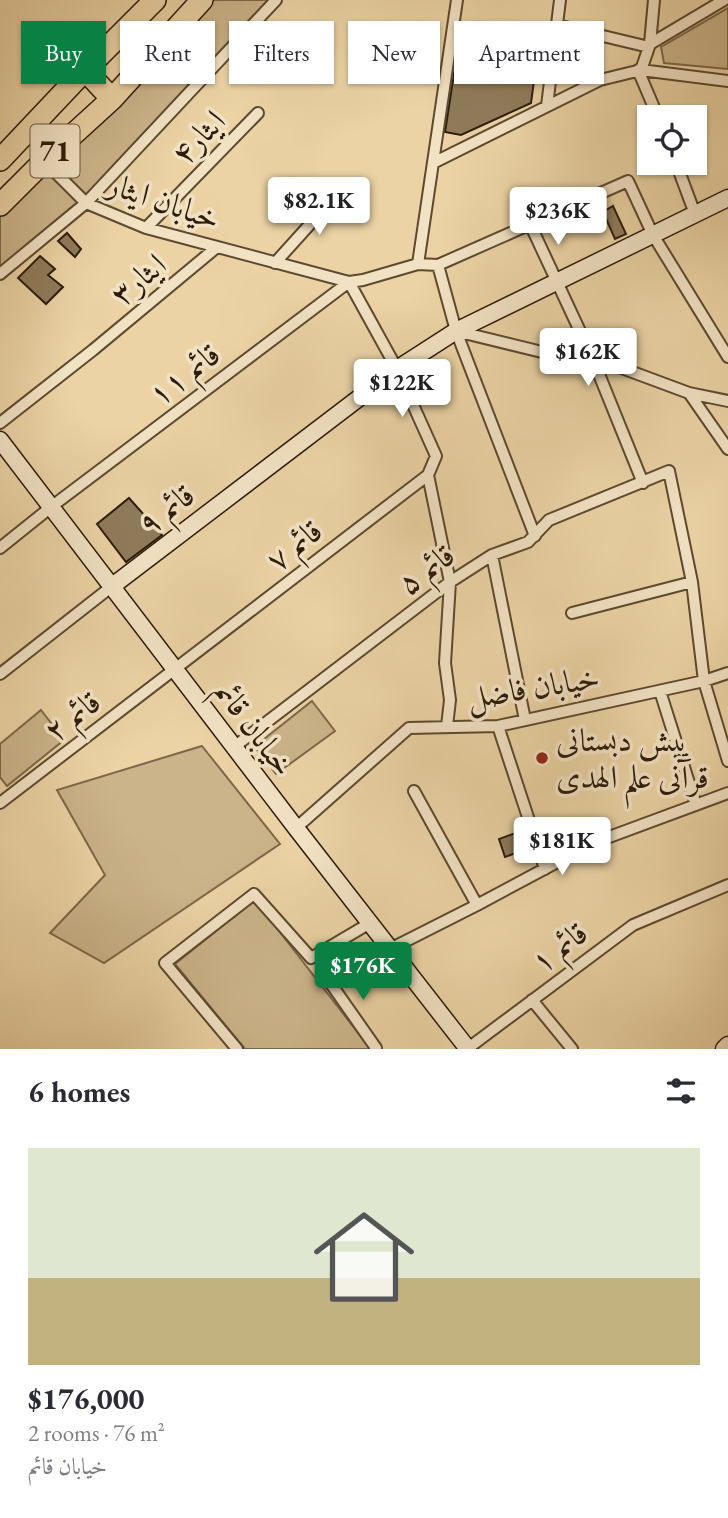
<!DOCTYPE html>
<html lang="en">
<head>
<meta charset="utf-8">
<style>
  :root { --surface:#fff; --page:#f7f7f7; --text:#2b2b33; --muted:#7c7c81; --accent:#0b8043 }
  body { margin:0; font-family:"EB Garamond",Amiri,serif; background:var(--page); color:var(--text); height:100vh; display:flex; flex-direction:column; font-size:26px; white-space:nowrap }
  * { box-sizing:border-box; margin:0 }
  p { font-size:23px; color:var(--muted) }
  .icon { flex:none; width:38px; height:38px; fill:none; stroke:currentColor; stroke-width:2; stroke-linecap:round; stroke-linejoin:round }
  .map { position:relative; height:1049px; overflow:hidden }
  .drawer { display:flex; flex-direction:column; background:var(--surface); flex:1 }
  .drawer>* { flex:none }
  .banner { position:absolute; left:21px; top:21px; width:686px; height:63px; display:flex; gap:14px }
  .fabs { position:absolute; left:637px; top:105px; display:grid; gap:14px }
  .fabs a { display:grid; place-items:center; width:70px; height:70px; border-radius:0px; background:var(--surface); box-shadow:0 2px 5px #0004; font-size:35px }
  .price { position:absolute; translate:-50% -60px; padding:0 16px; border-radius:7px; background:#fff; color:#222; font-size:23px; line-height:46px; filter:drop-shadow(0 2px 4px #0008) }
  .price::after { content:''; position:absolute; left:50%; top:42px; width:21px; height:16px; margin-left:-10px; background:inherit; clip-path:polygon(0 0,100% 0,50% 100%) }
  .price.active { background:var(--accent); color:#fff }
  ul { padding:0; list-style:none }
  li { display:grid; align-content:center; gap:14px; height:371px; padding:0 28px }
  li span { display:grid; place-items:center; height:217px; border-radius:0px; color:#555 }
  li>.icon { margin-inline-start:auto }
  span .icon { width:126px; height:126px; fill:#fffc; stroke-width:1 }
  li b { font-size:30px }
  h2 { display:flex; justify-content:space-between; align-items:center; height:84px; padding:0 28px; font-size:30px }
  .chip { padding:0 24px; border-radius:0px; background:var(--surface); box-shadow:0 2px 5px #0004; font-size:24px; line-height:63px }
  .chip.active { background:var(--accent); color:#fff }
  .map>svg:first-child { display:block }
  .green { fill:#cbb48a; stroke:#7c6849; stroke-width:2 }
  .building { fill:#8f7b5a; stroke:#2c1b08; stroke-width:2 }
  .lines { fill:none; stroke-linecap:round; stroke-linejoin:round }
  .street-casing { stroke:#5c492f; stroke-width:14 }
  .secondary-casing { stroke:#2c1b08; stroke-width:19 }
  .highway-casing { stroke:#2c1b08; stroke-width:24 }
  .street { stroke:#f2e2c4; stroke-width:10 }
  .secondary { stroke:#f2e2c4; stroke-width:16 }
  .highway { stroke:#ebd3a5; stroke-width:21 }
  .poi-dot { fill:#8f2418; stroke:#f2e2c4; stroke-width:2.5 }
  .labels { text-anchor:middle; stroke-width:7; stroke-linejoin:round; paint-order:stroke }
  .shield { fill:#f2e2c4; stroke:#675740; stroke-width:2 }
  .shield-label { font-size:30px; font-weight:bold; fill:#2c1b08 }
  .street-label { font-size:32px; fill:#2c1b08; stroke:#f2e2c4 }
  .poi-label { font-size:32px; fill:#2c1b08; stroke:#f2e2c4; text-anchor:start }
</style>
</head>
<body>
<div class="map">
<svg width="728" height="1049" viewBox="0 0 728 1049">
  <rect width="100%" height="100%" fill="#ebd3a5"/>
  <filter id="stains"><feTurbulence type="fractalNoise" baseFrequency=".00286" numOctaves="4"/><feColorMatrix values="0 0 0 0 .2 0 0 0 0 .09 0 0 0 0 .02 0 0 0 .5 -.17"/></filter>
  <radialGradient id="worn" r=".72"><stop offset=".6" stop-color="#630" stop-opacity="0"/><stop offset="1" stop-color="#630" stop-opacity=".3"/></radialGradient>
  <path class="green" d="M210,0H268L270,2L86,195L51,161Z
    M728,8V69L664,63L661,47Z
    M46,167L80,203L0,269V211Z
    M312,701L335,731L276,774L254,747Z
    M41,710L64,740L7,786L0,777V744Z
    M202,746L280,844L104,963L50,933L105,875L57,790Z
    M255,900L369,1047L367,1049H245L175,964Z"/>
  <path class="building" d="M457,54L536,66L531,103L461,135L445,132Z
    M613,206L626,234L615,239L603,212Z
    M67,233L81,249L75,257L58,241Z
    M40,256L55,269L48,275L63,287L46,304L18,278Z
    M129,498L162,535L126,562L97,524Z
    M524,830L530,848L505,857L499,839Z"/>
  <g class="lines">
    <g class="street-casing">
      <path id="street" d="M557,25L649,47
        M452,41L553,57
        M650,44L724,0
        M638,70L658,117
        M641,70L728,81
        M547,106L560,0
        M44,161L86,203L146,228L349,282L363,280L418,264L438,265L628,181L653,235L728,357
        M433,163L600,80L641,70L650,44L654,0
        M676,163L695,214
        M530,224L592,357L643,483
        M146,228L258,113
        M275,263L340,191
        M418,264L457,0
        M438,265L456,331L535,536
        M0,274L86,203L276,0
        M456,331L595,365
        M592,357L689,393L728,401
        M689,393L728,449
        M0,423L93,350L217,247
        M428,475L450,582L445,663L450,700L447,726
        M0,548L51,507L349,282L397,369L436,456L428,475L0,803
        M492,555L525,720
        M572,613L692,582
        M0,674L111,587
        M660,691L696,805
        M498,726L545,869
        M234,747L450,582L492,555L528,542L549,520L669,471L692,582L704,681L728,761
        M414,791L477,905
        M296,828L409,728L498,726L704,681L728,673
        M390,949L477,905L593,843L728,793
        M532,1000L572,1049
        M237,1049L165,963L254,894L311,958L370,923
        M375,1049L376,1048L329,981L388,946
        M467,1049L633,925L728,885"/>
    </g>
    <g class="secondary-casing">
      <path id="secondary" d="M0,440L296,828L468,1049
        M111,587L397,369L456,331L728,198
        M724,1049L728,1045"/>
    </g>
    <g class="highway-casing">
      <path id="highway" d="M85,70L112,99
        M0,160L85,70L155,0
        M0,205L44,161L112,99L202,0"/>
    </g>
    <use href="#street" class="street"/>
    <use href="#secondary" class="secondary"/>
    <use href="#highway" class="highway"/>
  </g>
  <circle class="poi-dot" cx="542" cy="758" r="7"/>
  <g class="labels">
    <rect class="shield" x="30.5" y="124.5" width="49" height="53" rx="5"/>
    <g class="shield-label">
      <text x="55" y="161">71</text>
    </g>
    <g class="street-label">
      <text transform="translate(198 137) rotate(-46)" y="11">ایثار۴</text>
      <text transform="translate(164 201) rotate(19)" y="11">خیابان ایثار</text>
      <text transform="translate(138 279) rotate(-40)" y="11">ایثار۳</text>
      <text transform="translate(184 374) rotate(-37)" y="11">قائم ۱۱</text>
      <text transform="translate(166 509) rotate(-37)" y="11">قائم ۹</text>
      <text transform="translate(294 545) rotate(-38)" y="11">قائم ۷</text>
      <text transform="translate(426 569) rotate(-36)" y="11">قائم ۵</text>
      <text transform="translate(533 687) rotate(-9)" y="11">خیابان فاضل</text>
      <text transform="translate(72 716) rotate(-37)" y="11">قائم ۲</text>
      <text transform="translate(255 728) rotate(53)" y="11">خیابان قائم</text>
      <text transform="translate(559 947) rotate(-37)" y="11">قائم ۱</text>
    </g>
    <g class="poi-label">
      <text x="556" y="751">پیش دبستانی<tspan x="556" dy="37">قرآنی علم الهدی</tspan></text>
    </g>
  </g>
  <rect width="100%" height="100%" filter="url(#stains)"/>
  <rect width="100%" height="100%" fill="url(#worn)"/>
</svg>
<div class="fabs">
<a><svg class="icon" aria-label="locate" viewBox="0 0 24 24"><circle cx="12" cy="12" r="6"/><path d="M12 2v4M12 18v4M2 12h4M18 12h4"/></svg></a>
</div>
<b class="price" style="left:319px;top:237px">$82.1K</b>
<b class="price" style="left:558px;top:247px">$236K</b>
<b class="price" style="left:588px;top:388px">$162K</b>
<b class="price" style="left:402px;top:419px">$122K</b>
<b class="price" style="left:562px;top:877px">$181K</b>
<b class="price active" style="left:363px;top:1002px">$176K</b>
<div class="banner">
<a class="chip active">Buy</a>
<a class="chip">Rent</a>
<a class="chip">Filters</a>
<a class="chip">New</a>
<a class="chip">Apartment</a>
</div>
</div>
<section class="drawer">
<h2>6 homes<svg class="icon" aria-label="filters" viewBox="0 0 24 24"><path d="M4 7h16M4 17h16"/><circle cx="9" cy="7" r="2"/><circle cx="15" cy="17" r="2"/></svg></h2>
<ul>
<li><span style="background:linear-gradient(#dfe7d0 60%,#c2b280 0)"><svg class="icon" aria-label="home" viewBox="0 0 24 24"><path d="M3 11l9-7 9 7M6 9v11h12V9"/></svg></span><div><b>$176,000</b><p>2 rooms · 76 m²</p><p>خیابان قائم</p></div></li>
</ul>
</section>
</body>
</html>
